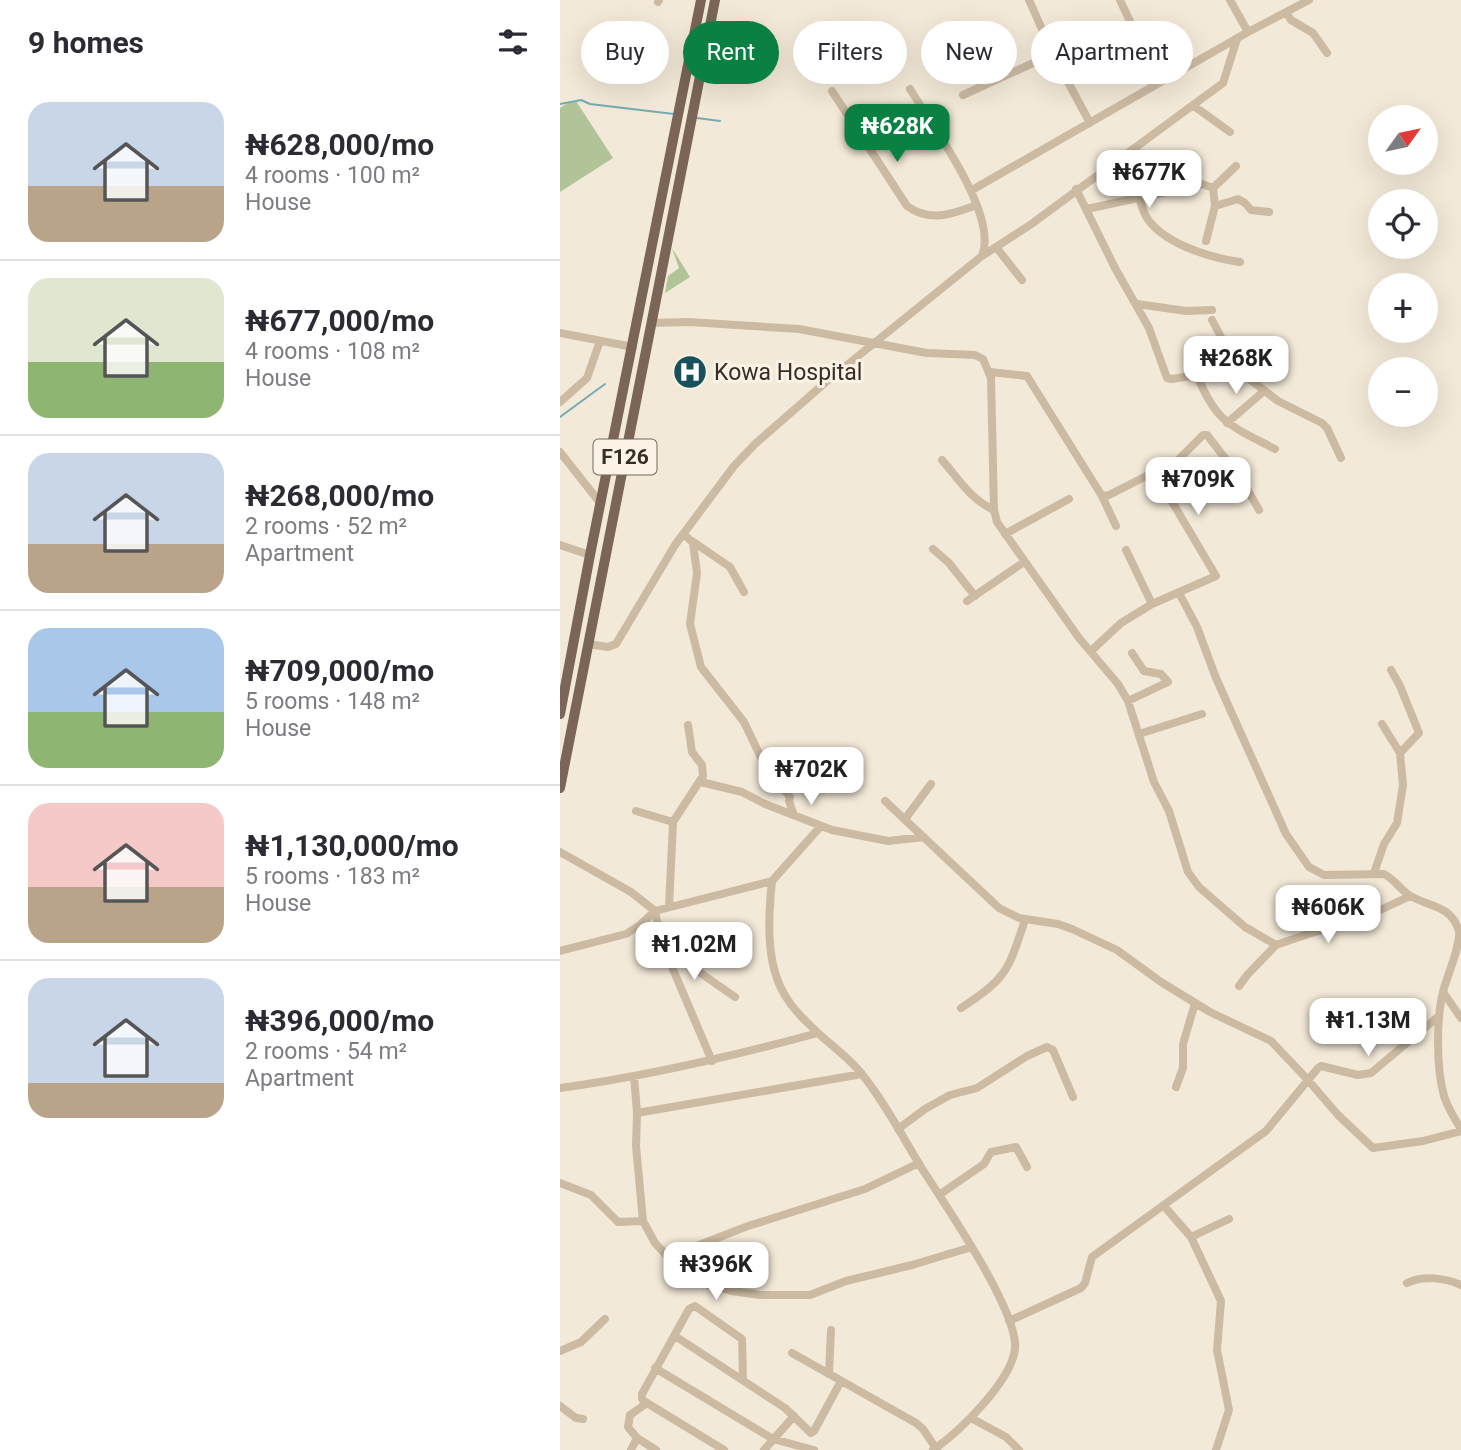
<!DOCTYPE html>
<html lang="en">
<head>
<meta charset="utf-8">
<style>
  :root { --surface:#fff; --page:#f7f7f7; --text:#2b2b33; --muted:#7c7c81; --line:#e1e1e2; --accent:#0b8043 }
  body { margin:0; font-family:Roboto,sans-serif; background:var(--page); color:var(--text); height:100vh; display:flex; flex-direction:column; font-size:26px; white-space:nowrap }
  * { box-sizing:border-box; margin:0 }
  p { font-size:23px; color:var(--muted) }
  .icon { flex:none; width:38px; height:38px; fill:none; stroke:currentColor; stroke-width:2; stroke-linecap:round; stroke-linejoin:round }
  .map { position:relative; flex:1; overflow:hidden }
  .sheet { display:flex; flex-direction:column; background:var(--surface); width:560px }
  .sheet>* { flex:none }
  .banner { position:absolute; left:21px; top:21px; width:665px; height:63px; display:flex; gap:14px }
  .needle { width:46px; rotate:57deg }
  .fabs { position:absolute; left:808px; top:105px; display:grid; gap:14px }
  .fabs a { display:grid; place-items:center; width:70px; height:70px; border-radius:50%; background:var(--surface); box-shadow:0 7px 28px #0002; font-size:35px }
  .price { position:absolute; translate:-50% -60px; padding:0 16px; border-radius:14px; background:#fff; color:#222; font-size:23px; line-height:46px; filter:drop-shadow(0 2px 4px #0008) }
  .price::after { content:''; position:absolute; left:50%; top:42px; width:21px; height:16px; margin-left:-10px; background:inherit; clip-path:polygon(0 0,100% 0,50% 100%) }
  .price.active { background:var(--accent); color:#fff }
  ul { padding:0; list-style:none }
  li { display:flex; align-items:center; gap:21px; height:175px; padding:0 28px }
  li+li { border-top:2px solid var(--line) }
  li span { display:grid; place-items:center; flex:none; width:196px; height:140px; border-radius:21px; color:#555 }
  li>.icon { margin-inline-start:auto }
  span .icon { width:84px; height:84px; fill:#fffc; stroke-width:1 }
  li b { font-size:30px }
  h2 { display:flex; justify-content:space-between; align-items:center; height:84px; padding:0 28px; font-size:30px }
  .chip { padding:0 24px; border-radius:32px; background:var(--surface); box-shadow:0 7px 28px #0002; font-size:24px; line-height:63px }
  .chip.active { background:var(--accent); color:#fff }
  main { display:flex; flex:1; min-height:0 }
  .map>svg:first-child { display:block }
  .green { fill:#b1c497 }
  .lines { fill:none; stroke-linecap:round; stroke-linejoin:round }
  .stream { stroke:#75abb3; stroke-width:2 }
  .minor { stroke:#ccbaa3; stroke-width:8 }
  .major { stroke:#7a6556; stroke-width:10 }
  .labels { text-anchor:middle; stroke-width:6; stroke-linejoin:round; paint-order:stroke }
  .shield { fill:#fbf3e5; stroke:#72685f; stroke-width:2 }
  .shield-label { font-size:21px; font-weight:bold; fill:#372d26 }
  .poi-label { font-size:23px; fill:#372d26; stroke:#fbf3e5; text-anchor:start }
</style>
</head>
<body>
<main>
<section class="sheet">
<h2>9 homes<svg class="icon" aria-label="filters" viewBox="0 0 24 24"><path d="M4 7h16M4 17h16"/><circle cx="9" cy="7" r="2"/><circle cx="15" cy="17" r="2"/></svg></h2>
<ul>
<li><span style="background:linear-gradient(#c9d6e8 60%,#b9a48a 0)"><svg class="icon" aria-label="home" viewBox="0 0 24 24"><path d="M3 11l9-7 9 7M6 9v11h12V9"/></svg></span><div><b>₦628,000/mo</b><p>4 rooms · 100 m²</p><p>House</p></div></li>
<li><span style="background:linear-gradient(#dfe7d0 60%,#8fb573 0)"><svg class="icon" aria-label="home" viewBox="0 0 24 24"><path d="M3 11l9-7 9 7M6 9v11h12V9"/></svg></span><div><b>₦677,000/mo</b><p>4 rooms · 108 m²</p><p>House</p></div></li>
<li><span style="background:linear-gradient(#c9d6e8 65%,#b9a48a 0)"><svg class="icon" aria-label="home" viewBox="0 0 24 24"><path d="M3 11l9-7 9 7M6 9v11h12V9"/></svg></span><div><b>₦268,000/mo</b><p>2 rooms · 52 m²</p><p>Apartment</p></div></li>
<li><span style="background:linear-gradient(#a9c7e8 60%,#8fb573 0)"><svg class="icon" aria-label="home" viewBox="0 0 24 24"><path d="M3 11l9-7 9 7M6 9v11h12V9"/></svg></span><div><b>₦709,000/mo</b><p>5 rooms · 148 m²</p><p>House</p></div></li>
<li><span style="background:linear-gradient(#f6c9c9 60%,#b9a48a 0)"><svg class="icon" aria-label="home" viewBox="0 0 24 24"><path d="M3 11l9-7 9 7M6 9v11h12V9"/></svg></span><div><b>₦1,130,000/mo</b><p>5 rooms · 183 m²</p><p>House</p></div></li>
<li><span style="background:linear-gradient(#c9d6e8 75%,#b9a48a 0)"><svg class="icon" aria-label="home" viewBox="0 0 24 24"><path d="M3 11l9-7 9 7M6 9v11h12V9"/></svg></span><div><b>₦396,000/mo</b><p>2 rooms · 54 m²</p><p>Apartment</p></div></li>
</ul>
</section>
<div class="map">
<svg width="901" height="1450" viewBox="0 0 901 1450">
  <rect width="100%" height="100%" fill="#f3e9d8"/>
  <path class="green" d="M16,101L53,158L0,192V108L8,103Z
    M112,248L130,277L105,293L108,276L119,268Z"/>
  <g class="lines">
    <path class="stream" d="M0,104L21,100L30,104L114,114
      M137,118L160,121
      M0,417L45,384"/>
    <path class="minor" d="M469,0L493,54L530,123
      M560,0L599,83
      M670,0L688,32
      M98,2L99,0
      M726,12L731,20L753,33L767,53
      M272,91L347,206C371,223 391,214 417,205
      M403,95L493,54
      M634,106L670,132
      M653,188L676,166
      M516,189L555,268L589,328L607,378L612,379L673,369L679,371L718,401L762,423L767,428L781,458
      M412,190L688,32L749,0
      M579,197C581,204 583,212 587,218C604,244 651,258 680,262
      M655,206L678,199L685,203L691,210L709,212
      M527,209L642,184L653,188
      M646,241L655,206L653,188
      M436,247L462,280
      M422,256L470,225L663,83L677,39
      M577,304L626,311L652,310
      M652,320L679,371
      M91,323L129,322L239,329L367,353L415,355L423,359L431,378L434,510L437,522L519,638L558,684L568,701L594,782L609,811L628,872L639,887L685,927L716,945
      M0,333L73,347
      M430,372L467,376L542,496L549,495L618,460L643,435H647L682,480L699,510
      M637,375C656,423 671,426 715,449
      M0,402L27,378L40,341
      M667,423L704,391
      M0,452L41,504
      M382,460C398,478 411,500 434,510
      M542,496L556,526
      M124,534L133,543L137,573L130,624L141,667L184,722L206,768L230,797L229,801L234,815
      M445,534L509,499
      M132,541L170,567L184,592
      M0,545L30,555
      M373,549L389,563L415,596
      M566,550L592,604
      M619,593L637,627L656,678L726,834L749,867L764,875L824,874C834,879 840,889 849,895C867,907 891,904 899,931C901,943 888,975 884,988C876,1016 876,1067 884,1096C888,1108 894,1118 901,1129
      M407,601L464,562
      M28,644L48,647L56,644L115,545L174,466L195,444L266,382L422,256C439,215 372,125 350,89
      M531,651L561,623L592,604L656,576L595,473
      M831,670L840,686L859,733L840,753
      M568,701L608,682L601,674L584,671L572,653
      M579,734L642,714
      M141,782L182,792L205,804L272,830L328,841L364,837
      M325,801L439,908L459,918L498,924L512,929L557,950L601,982L650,1012L711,1041L748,1080L778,1115L813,1148L863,1141L901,1131
      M76,811L113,822L109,907
      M345,819L371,784
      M113,822L143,776L142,765L132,752L128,725
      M0,852L71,892L95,911L101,941L152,1061
      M814,873L824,844L837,823L843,785L840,753L822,724
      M106,949L175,997
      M0,951L66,934L80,925L95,911L212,881
      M679,986L688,974L716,945L748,934L799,920L850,896
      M883,992L901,1018
      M401,1008C447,978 448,971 465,920
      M258,1033C248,1023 236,1013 228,1000C205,968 208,918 212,881L260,827
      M74,1076L77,1113L76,1146L83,1221L95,1243L108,1257L146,1284L172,1291L200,1295H250L286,1281L352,1265L412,1247
      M616,1087L623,1068V1044L635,1003
      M0,1088C88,1076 173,1056 258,1033C272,1046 289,1058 301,1073C324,1101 342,1136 361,1167C383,1202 459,1311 455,1349C451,1382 399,1432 373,1450
      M77,1113L302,1074
      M338,1129L365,1109L390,1095L417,1088L467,1056L487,1047L493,1050L513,1097
      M0,1183L31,1195L58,1222L83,1221
      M379,1195L424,1164L431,1152L456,1147L467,1167
      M604,1206L631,1237L669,1219
      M631,1237L661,1301L657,1350L669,1410L656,1450
      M108,1257L188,1226L305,1189L359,1163
      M847,1283C863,1275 885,1278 901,1285
      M449,1321L521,1288L525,1283L532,1257L706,1131L758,1068L761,1066L798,1075L811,1073L879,1016
      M115,1336L225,1408L251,1433L254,1431L281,1381
      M0,1351L21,1342L45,1319
      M232,1353L356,1423L363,1429L377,1450
      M95,1368L213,1439L254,1450
      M269,1374L271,1330
      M87,1403L70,1415L68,1427L77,1438L96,1450
      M0,1406L16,1418L23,1419
      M411,1418L446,1437L459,1450
      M71,1450L77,1438
      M164,1450L87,1403L82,1399V1394L129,1309L135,1306L182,1339L183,1380
      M204,1450L234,1416"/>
    <path class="major" d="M0,714L30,555L141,0
      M0,788L155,0"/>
  </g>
  <defs>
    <g id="hospital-disc" transform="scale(1.75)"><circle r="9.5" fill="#18515c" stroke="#fbf3e5"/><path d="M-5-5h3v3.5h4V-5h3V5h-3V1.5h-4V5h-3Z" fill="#fff"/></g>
  </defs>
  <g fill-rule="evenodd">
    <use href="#hospital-disc" x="130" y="372"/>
  </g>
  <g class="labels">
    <rect class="shield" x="33.5" y="439.5" width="63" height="35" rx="5"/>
    <g class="shield-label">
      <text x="65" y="464">F126</text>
    </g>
    <g class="poi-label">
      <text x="154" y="380">Kowa Hospital</text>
    </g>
  </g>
</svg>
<div class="fabs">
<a><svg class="needle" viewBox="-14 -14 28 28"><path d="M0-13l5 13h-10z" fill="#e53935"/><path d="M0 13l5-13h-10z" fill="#7c7c81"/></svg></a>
<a><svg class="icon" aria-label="locate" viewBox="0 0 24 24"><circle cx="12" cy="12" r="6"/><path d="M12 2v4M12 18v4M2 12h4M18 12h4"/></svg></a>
<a>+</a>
<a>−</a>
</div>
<b class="price active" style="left:337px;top:164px">₦628K</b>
<b class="price" style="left:589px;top:210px">₦677K</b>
<b class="price" style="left:676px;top:396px">₦268K</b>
<b class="price" style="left:638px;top:517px">₦709K</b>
<b class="price" style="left:251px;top:807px">₦702K</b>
<b class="price" style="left:768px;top:945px">₦606K</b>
<b class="price" style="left:134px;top:982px">₦1.02M</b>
<b class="price" style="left:808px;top:1058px">₦1.13M</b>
<b class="price" style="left:156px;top:1302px">₦396K</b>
<div class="banner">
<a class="chip">Buy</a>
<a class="chip active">Rent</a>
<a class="chip">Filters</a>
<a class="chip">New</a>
<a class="chip">Apartment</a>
</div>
</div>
</main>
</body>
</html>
